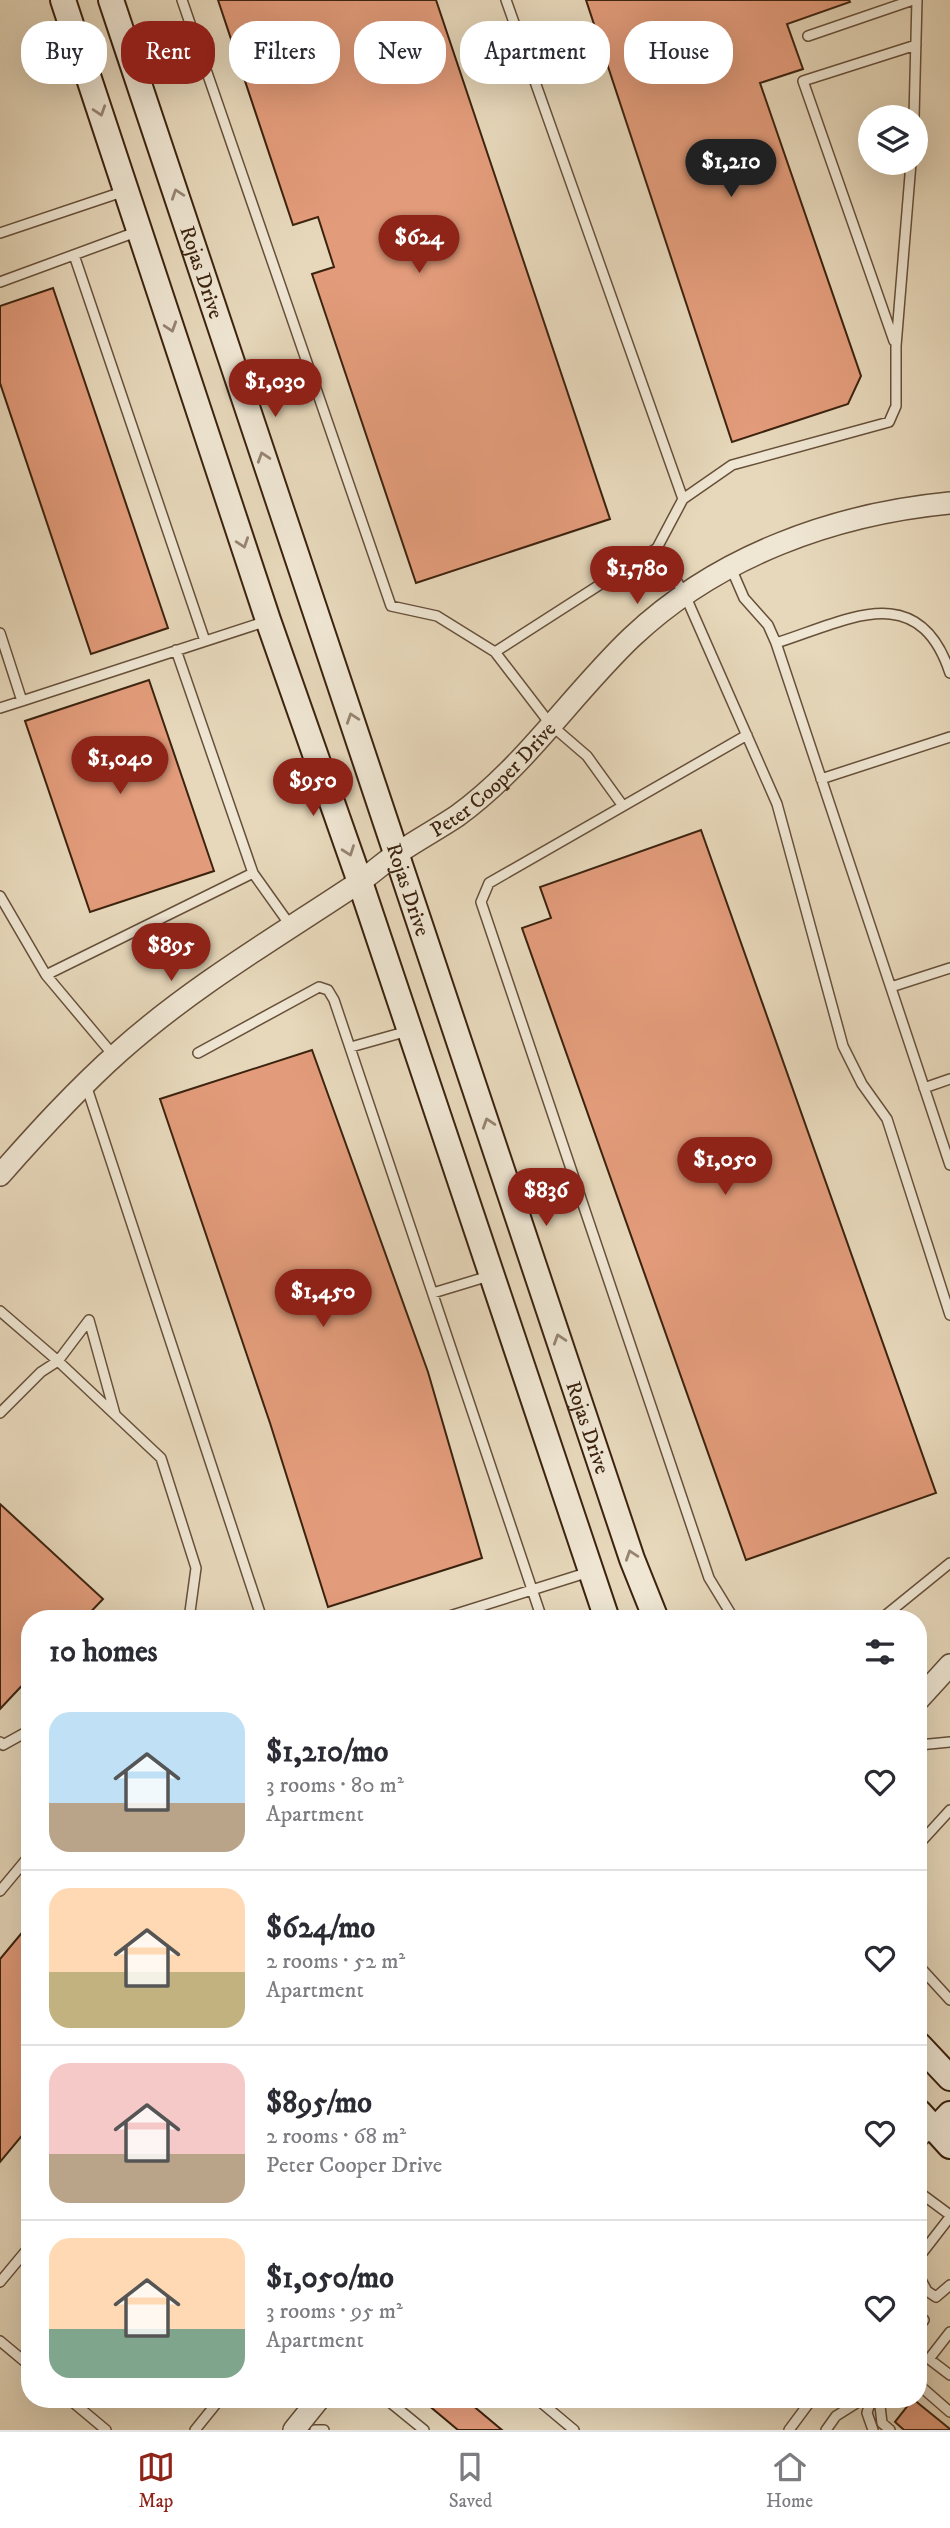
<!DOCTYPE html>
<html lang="en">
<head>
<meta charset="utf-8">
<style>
  :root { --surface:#fff; --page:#f7f7f7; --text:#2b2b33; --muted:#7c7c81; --line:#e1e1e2; --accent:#8f2418 }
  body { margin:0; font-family:"IM FELL DW Pica",serif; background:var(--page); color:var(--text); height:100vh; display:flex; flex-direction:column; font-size:26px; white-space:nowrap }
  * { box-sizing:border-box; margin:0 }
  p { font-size:23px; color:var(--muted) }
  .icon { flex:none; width:38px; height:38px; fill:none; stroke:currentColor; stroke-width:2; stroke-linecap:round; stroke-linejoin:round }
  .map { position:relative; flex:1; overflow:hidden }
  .drawer { position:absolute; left:21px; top:1610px; width:906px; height:798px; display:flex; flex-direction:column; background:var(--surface); border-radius:28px; box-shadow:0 7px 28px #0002 }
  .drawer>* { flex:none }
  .banner { position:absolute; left:21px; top:21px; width:908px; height:63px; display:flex; gap:14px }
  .tools { position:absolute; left:858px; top:105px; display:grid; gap:14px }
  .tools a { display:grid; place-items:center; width:70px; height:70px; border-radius:50%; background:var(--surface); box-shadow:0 7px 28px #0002; font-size:35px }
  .price { position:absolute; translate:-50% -60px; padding:0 16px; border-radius:24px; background:var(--accent); color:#fff; font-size:23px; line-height:46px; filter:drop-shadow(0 2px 4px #0008) }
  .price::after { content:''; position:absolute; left:50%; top:42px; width:21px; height:16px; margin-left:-10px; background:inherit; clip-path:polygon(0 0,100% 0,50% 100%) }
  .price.on { background:#222; color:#fff }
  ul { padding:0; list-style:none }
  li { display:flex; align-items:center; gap:21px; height:175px; padding:0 28px }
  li+li { border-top:2px solid var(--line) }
  li span { display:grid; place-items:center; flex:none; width:196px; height:140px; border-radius:21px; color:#555 }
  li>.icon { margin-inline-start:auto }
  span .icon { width:84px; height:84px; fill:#fffc; stroke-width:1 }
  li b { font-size:30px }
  h2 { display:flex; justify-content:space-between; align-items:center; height:84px; padding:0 28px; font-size:30px }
  .chip { padding:0 24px; border-radius:28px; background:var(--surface); box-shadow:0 7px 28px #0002; font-size:24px; line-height:63px }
  .chip.on { background:var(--accent); color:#fff }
  .tabs { display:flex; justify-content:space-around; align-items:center; height:98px; border-top:2px solid var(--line); background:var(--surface); font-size:19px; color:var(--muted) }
  .tabs a { display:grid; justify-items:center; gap:4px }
  .tabs .on { color:var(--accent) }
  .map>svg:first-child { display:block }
  .building { fill:#e39c7b; stroke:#3c230f; stroke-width:2 }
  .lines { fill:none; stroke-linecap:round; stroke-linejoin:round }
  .service-casing { stroke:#67503a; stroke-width:12 }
  .tertiary-casing { stroke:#67503a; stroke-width:24 }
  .secondary-casing { stroke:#3c230f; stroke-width:28 }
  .service { stroke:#efe6d3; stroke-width:9 }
  .tertiary { stroke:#efe6d3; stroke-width:21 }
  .secondary { stroke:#efe6d3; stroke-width:24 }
  .oneway { stroke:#968471 }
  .labels { text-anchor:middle; stroke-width:5; stroke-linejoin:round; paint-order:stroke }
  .street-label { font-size:21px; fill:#3c230f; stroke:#efe6d3 }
</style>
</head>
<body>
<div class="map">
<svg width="950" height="2430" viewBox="0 0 950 2430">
  <rect width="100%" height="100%" fill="#e7d8bb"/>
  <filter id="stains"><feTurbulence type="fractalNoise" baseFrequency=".00286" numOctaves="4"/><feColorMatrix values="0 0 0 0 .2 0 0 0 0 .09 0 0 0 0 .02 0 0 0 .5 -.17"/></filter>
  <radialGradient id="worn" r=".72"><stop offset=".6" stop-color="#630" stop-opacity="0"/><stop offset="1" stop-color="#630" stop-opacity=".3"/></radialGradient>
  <path class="building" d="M218,0H436L610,519L416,583L312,274L334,267L318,217L293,225Z
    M586,0H849L850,2L787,24L803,69L760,83L861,376L848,404L732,442Z
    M53,288L168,628L91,654L0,383V306Z
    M149,680L214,871L90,912L25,721Z
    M701,830L936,1493L746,1560L522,928L551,918L540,887Z
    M312,1050L428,1372L482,1558L328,1607L270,1423L160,1099Z
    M0,1504L103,1599L84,1619H30V1677L0,1709Z
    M30,1923V2126L0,2162V1959Z
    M421,2399H465L502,2430H458Z
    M913,2399L950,2429V2430H904L895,2422Z"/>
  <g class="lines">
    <g class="service-casing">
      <path id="service" d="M182,0L391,606L437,616L495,652L551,725L587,756L623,806
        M506,0L683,499
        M808,36L913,0
        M914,117L917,0
        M0,233L125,191
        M74,255L205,641
        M0,282L136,232
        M894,341L803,81L916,45
        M657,548L683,499L732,465L889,422L896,406V346L911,163
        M731,568L744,598L768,625L776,643L950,1165
        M0,633L22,701L267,621
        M776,643C846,621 918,577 950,673
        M176,650L253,873L290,925
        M495,652L657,548L685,595L777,804L843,1046L862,1084L887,1119L950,1315
        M0,708L22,701
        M821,779L950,737
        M0,896L46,975
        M891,987L950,968
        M351,1047L408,1031
        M198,1053L319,987L328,990L334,1000L542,1619
        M114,1056L46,975L253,873
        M86,1085L262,1619
        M924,1088L950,1079
        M433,1293L489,1276
        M0,1311L58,1361L89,1320L115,1414
        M0,1413L41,1372L58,1361L161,1458L196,1568L189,1619
        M440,1619L589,1572
        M734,1619L709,1578L481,902L489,883L747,735
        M881,1619L950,1563
        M0,1742L3,1745L30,1730
        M919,1745L950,1742
        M919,1844L950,1810
        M0,1891L30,1855
        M919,1966L950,2000
        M919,2144L933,2131
        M919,2192L950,2215
        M919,2257L950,2217
        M919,2276L927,2291L936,2297L950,2285
        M0,2282L30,2246
        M919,2317L924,2320L919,2327
        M950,2332L929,2359L950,2375
        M0,2341L30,2366
        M919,2385L950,2412
        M69,2399L106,2430
        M386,2399L424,2430
        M537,2399L574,2430
        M871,2399L867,2413L873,2430
        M885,2399L880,2406L882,2423L890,2430
        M195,2430L220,2399
        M315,2430H324
        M789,2430L812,2399
        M826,2430L836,2416L863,2399"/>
    </g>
    <g class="tertiary-casing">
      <g id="tertiary">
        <path id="s1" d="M0,1175C38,1132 77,1089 120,1051C193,986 277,937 358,883C373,873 386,860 401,851C419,839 439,828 457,816C525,767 572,694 632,637C718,556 834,514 950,503"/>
        <path d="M919,1699L950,1665"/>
        <path d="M294,2430L319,2399"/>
      </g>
    </g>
    <g class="secondary-casing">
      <g id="secondary">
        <path d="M63,0L268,620L360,882L607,1619"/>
        <path id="s2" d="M111,0L632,1559L656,1619"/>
        <path d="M919,2045L950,2078"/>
        <path d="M919,2112L950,2146"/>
        <path d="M935,2130L950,2114"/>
      </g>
    </g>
    <use href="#service" class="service"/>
    <use href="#tertiary" class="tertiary"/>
    <use href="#secondary" class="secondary"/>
  </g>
  <defs><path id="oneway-chevron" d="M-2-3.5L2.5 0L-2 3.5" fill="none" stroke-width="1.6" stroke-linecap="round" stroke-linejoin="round" transform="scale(1.75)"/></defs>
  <g class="oneway">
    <use href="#oneway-chevron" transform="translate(100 111) rotate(72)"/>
    <use href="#oneway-chevron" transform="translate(177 194) rotate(-109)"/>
    <use href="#oneway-chevron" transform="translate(171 327) rotate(72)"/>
    <use href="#oneway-chevron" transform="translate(263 457) rotate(-108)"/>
    <use href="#oneway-chevron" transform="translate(243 543) rotate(71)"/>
    <use href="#oneway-chevron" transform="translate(352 718) rotate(-109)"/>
    <use href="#oneway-chevron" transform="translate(349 851) rotate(70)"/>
    <use href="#oneway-chevron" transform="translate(488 1123) rotate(-108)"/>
    <use href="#oneway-chevron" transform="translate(559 1339) rotate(-108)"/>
    <use href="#oneway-chevron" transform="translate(631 1555) rotate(-109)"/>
  </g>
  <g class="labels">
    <g class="street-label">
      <text dy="7" stroke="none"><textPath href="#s2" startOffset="287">Rojas Drive</textPath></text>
      <text dy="7" stroke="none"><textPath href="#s1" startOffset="635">Peter Cooper Drive</textPath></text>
      <text dy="7" stroke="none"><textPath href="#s2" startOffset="938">Rojas Drive</textPath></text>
      <text dy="7" stroke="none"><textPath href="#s2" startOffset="1505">Rojas Drive</textPath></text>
    </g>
  </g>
  <rect width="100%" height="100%" filter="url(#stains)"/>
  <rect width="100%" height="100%" fill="url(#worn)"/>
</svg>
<div class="tools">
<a><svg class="icon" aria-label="layers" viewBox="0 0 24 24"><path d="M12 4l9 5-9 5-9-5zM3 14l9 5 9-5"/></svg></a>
</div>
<b class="price on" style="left:731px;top:199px">$1,210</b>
<b class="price" style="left:419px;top:275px">$624</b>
<b class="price" style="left:275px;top:419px">$1,030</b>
<b class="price" style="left:637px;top:606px">$1,780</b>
<b class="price" style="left:120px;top:796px">$1,040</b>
<b class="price" style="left:313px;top:818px">$950</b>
<b class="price" style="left:171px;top:983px">$895</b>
<b class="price" style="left:725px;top:1197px">$1,050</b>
<b class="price" style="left:546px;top:1228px">$836</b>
<b class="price" style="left:323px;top:1329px">$1,450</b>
<div class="banner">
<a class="chip">Buy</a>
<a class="chip on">Rent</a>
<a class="chip">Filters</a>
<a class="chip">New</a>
<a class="chip">Apartment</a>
<a class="chip">House</a>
</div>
<section class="drawer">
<h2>10 homes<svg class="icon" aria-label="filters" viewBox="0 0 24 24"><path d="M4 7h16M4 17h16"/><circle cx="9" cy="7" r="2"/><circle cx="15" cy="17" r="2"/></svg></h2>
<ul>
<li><span style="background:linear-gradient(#bfe0f5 65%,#b9a48a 0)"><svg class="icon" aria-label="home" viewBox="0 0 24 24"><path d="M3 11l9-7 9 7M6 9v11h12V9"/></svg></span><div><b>$1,210/mo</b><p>3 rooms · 80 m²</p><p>Apartment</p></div><svg class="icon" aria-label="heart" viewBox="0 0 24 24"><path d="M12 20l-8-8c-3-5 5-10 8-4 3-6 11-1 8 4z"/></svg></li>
<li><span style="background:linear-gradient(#ffd9b3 60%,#c2b280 0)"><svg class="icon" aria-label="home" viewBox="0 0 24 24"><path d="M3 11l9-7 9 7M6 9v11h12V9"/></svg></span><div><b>$624/mo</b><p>2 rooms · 52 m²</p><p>Apartment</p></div><svg class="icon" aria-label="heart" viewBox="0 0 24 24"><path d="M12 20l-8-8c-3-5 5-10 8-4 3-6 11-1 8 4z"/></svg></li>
<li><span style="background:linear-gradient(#f6c9c9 65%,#b9a48a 0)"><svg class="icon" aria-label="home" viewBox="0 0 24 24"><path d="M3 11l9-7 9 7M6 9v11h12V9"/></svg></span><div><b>$895/mo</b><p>2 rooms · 68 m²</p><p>Peter Cooper Drive</p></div><svg class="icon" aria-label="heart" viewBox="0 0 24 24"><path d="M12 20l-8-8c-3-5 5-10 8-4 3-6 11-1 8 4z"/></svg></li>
<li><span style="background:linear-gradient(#ffd9b3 65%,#7fa58c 0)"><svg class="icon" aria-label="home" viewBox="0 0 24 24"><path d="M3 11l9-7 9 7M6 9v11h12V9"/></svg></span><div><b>$1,050/mo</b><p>3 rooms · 95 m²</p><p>Apartment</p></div><svg class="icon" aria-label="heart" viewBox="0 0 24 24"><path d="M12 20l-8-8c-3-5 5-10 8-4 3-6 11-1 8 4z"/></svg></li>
</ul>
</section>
</div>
<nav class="tabs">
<a class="on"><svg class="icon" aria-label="map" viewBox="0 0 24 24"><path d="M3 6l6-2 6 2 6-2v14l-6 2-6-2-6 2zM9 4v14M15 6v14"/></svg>Map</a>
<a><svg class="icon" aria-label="saved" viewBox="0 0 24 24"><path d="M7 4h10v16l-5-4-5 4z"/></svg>Saved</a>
<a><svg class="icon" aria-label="home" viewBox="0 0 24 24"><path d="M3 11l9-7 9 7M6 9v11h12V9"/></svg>Home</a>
</nav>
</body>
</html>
